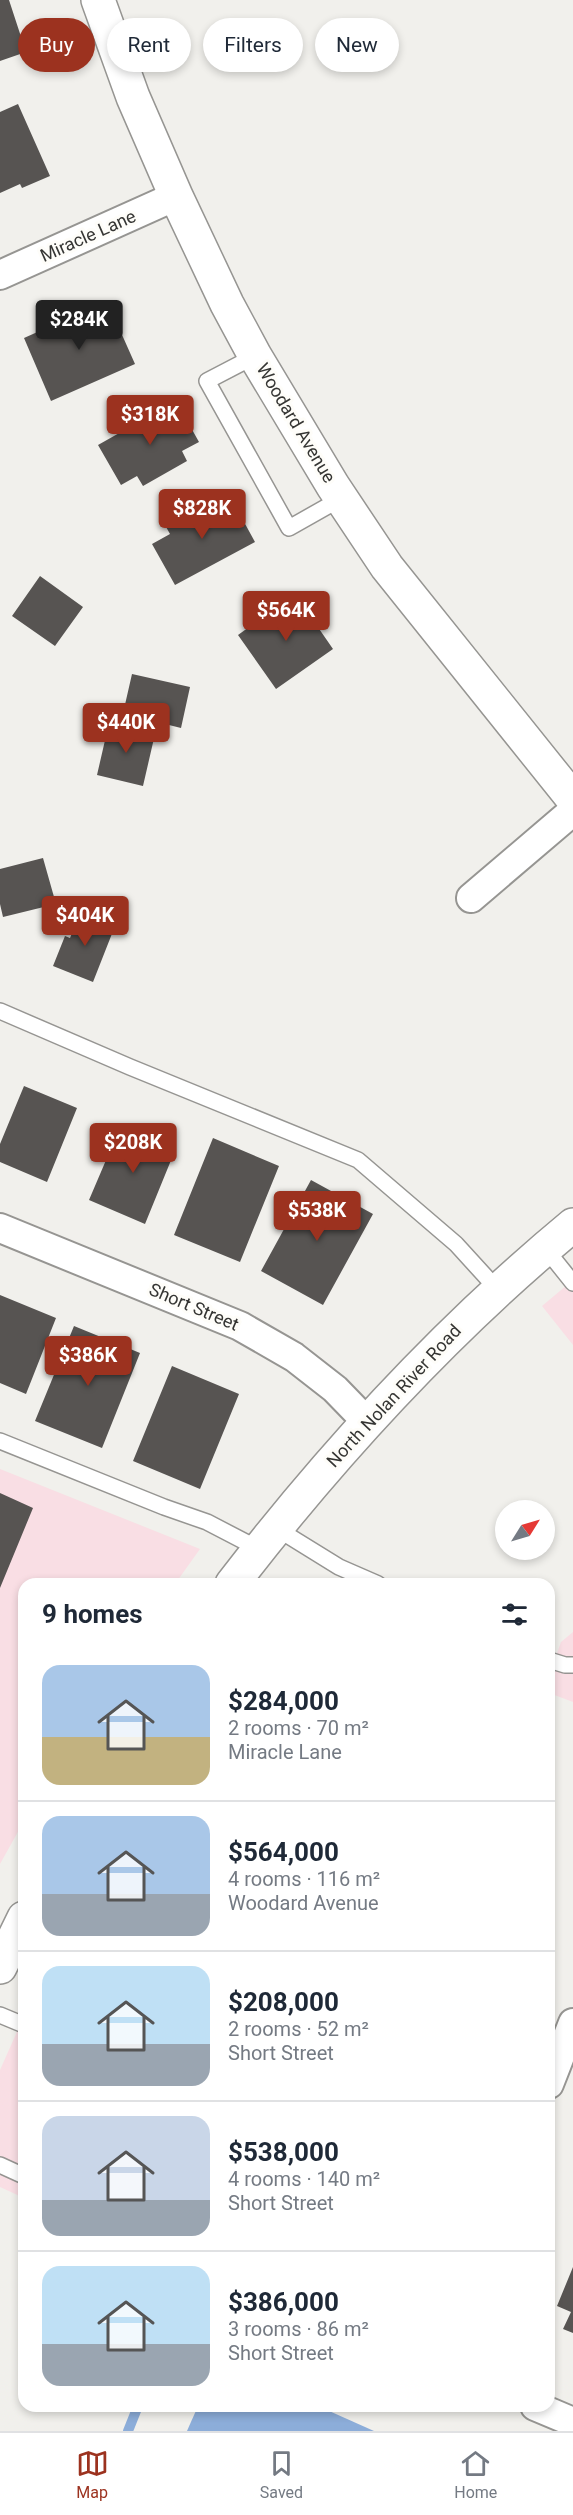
<!DOCTYPE html>
<html lang="en">
<head>
<meta charset="utf-8">
<style>
  :root { --surface:#fff; --page:#f2f2f3; --text:#1f2937; --muted:#747a83; --line:#e0e1e3; --accent:#9c321f }
  body { margin:0; font-family:Roboto,sans-serif; background:var(--page); color:var(--text); height:100vh; display:flex; flex-direction:column; font-size:22px; white-space:nowrap }
  * { box-sizing:border-box; margin:0 }
  p { font-size:20px; color:var(--muted) }
  .icon { flex:none; width:33px; height:33px; fill:none; stroke:currentColor; stroke-width:2; stroke-linecap:round; stroke-linejoin:round }
  .map { position:relative; flex:1; overflow:hidden }
  .drawer { position:absolute; left:18px; top:1578px; width:537px; height:834px; display:flex; flex-direction:column; background:var(--surface); border-radius:18px; box-shadow:0 3px 9px #0003 }
  .drawer>* { flex:none }
  .guide { position:absolute; left:18px; top:18px; width:537px; height:54px; display:flex; gap:12px }
  .needle { width:39px; rotate:53deg }
  .fabs { position:absolute; left:495px; top:1500px; display:grid; gap:12px }
  .fabs a { display:grid; place-items:center; width:60px; height:60px; border-radius:50%; background:var(--surface); box-shadow:0 3px 9px #0003; font-size:30px }
  .price { position:absolute; translate:-50% -51px; padding:0 14px; border-radius:6px; background:var(--accent); color:#fff; font-size:20px; line-height:39px; filter:drop-shadow(0 2px 3px #0008) }
  .price::after { content:''; position:absolute; left:50%; top:36px; width:18px; height:14px; margin-left:-9px; background:inherit; clip-path:polygon(0 0,100% 0,50% 100%) }
  .price.selected { background:#222; color:#fff }
  ul { padding:0; list-style:none }
  li { display:flex; align-items:center; gap:18px; height:150px; padding:0 24px }
  li+li { border-top:2px solid var(--line) }
  li span { display:grid; place-items:center; flex:none; width:168px; height:120px; border-radius:18px; color:#555 }
  li>.icon { margin-inline-start:auto }
  span .icon { width:72px; height:72px; fill:#fffc; stroke-width:1 }
  li b { font-size:26px }
  h2 { display:flex; justify-content:space-between; align-items:center; height:72px; padding:0 24px; font-size:26px }
  .pill { padding:0 21px; border-radius:27px; background:var(--surface); box-shadow:0 3px 9px #0003; font-size:21px; line-height:54px }
  .pill.selected { background:var(--accent); color:#fff }
  .menu { display:flex; justify-content:space-around; align-items:center; height:84px; border-top:2px solid var(--line); background:var(--surface); font-size:16px; color:var(--muted) }
  .menu a { display:grid; justify-items:center; gap:3px }
  .menu .selected { color:var(--accent) }
  .map>svg:first-child { display:block }
  .commercial { fill:#f9dee4 }
  .water { fill:#8cadd9 }
  .lines { fill:none; stroke-linecap:round; stroke-linejoin:round }
  .stream { stroke:#8cadd9; stroke-width:10 }
  .building { fill:#575452 }
  .service-casing { stroke:#969592; stroke-width:18 }
  .minor-casing { stroke:#969592; stroke-width:32 }
  .tertiary-casing { stroke:#969592; stroke-width:36 }
  .secondary-casing { stroke:#969592; stroke-width:36 }
  .service { stroke:#fff; stroke-width:15 }
  .minor { stroke:#fff; stroke-width:28 }
  .tertiary { stroke:#fff; stroke-width:33 }
  .secondary { stroke:#fff; stroke-width:33 }
  .labels { text-anchor:middle; stroke-width:6; stroke-linejoin:round; paint-order:stroke }
  .street-label { font-size:18px; fill:#353533; stroke:#fefdf9 }
</style>
</head>
<body>
<div class="map">
<svg width="573" height="2431" viewBox="0 0 573 2431">
  <rect width="100%" height="100%" fill="#f1f0ec"/>
  <path class="commercial" d="M573,1280V1345L542,1306Z
    M0,1469L200,1549L175,1584H24V1821L0,1864Z
    M573,1632V1702L549,1693V1676L561,1642Z
    M24,2016V2198L0,2187V2070Z"/>
  <path class="water" d="M198,2406H318L374,2431H187Z"/>
  <g class="lines">
    <path class="stream" d="M128,2431L138,2406"/>
  </g>
  <path class="building" d="M0,0H9L26,52L0,61Z
    M18,104L50,176L22,188L20,184L0,193V112Z
    M107,301L135,364L51,401L24,338Z
    M176,401L199,442L182,451L187,461L143,486L137,476L121,485L98,445Z
    M232,500L255,542L175,585L152,544L170,534L165,525L210,501L214,509Z
    M40,576L83,607L55,646L12,616Z
    M295,594L333,649L276,689L238,635Z
    M132,674L190,687L181,728L149,720L150,715L124,709Z
    M109,723L155,734L143,786L97,775Z
    M43,858L56,904L3,917L0,904V869Z
    M81,912L115,926L93,982L53,966L65,936L70,938Z
    M24,1086L77,1108L47,1182L0,1162V1144Z
    M121,1125L176,1148L145,1224L89,1200Z
    M213,1138L279,1166L240,1262L174,1235Z
    M311,1180L373,1214L323,1305L261,1271Z
    M0,1295L56,1318L26,1394L0,1383Z
    M74,1326L140,1353L102,1448L35,1421Z
    M172,1366L239,1394L200,1489L133,1461Z
    M0,1493L33,1508L0,1588Z
    M573,2267V2333L563,2329L571,2312L557,2306Z"/>
  <g class="lines">
    <g class="service-casing">
      <path id="service" d="M255,356L207,381L289,528L342,498
        M0,1011L130,1067L358,1160L456,1244L497,1289
        M545,1248L573,1283
        M0,1441L164,1507L207,1522L259,1549
        M276,1528L339,1567L378,1584
        M549,1660L565,1665H573
        M0,2015L24,2025
        M0,2165L24,2176"/>
    </g>
    <g class="minor-casing">
      <path id="minor" d="M0,275L176,196
        M471,898L573,811
        M0,1228L240,1326L294,1357L335,1389L367,1422
        M549,2084L573,2023
        M535,2406L573,2422"/>
    </g>
    <g class="tertiary-casing">
      <path id="tertiary" d="M98,0L133,97L176,196L227,304L255,356L333,486L387,567L573,799"/>
    </g>
    <g class="secondary-casing">
      <path id="secondary" d="M232,1584C333,1453 445,1331 573,1225
        M0,1967L24,1918"/>
    </g>
    <use href="#service" class="service"/>
    <use href="#minor" class="minor"/>
    <use href="#tertiary" class="tertiary"/>
    <use href="#secondary" class="secondary"/>
  </g>
  <g class="labels">
    <g class="street-label">
      <text transform="translate(88 236) rotate(-24)" y="6">Miracle Lane</text>
      <text transform="translate(296 423) rotate(59)" y="6">Woodard Avenue</text>
      <text transform="translate(194 1307) rotate(23)" y="6">Short Street</text>
      <text transform="translate(394 1396) rotate(-47)" y="6">North Nolan River Road</text>
    </g>
  </g>
</svg>
<div class="fabs">
<a><svg class="needle" viewBox="-14 -14 28 28"><path d="M0-13l5 13h-10z" fill="#e53935"/><path d="M0 13l5-13h-10z" fill="#747a83"/></svg></a>
</div>
<b class="price selected" style="left:79px;top:351px">$284K</b>
<b class="price" style="left:150px;top:446px">$318K</b>
<b class="price" style="left:202px;top:540px">$828K</b>
<b class="price" style="left:286px;top:642px">$564K</b>
<b class="price" style="left:126px;top:754px">$440K</b>
<b class="price" style="left:85px;top:947px">$404K</b>
<b class="price" style="left:133px;top:1174px">$208K</b>
<b class="price" style="left:317px;top:1242px">$538K</b>
<b class="price" style="left:88px;top:1387px">$386K</b>
<div class="guide">
<a class="pill selected">Buy</a>
<a class="pill">Rent</a>
<a class="pill">Filters</a>
<a class="pill">New</a>
</div>
<section class="drawer">
<h2>9 homes<svg class="icon" aria-label="filters" viewBox="0 0 24 24"><path d="M4 7h16M4 17h16"/><circle cx="9" cy="7" r="2"/><circle cx="15" cy="17" r="2"/></svg></h2>
<ul>
<li><span style="background:linear-gradient(#a9c7e8 60%,#c2b280 0)"><svg class="icon" aria-label="home" viewBox="0 0 24 24"><path d="M3 11l9-7 9 7M6 9v11h12V9"/></svg></span><div><b>$284,000</b><p>2 rooms · 70 m²</p><p>Miracle Lane</p></div></li>
<li><span style="background:linear-gradient(#a9c7e8 65%,#9aa5b1 0)"><svg class="icon" aria-label="home" viewBox="0 0 24 24"><path d="M3 11l9-7 9 7M6 9v11h12V9"/></svg></span><div><b>$564,000</b><p>4 rooms · 116 m²</p><p>Woodard Avenue</p></div></li>
<li><span style="background:linear-gradient(#bfe0f5 65%,#9aa5b1 0)"><svg class="icon" aria-label="home" viewBox="0 0 24 24"><path d="M3 11l9-7 9 7M6 9v11h12V9"/></svg></span><div><b>$208,000</b><p>2 rooms · 52 m²</p><p>Short Street</p></div></li>
<li><span style="background:linear-gradient(#c9d6e8 70%,#9aa5b1 0)"><svg class="icon" aria-label="home" viewBox="0 0 24 24"><path d="M3 11l9-7 9 7M6 9v11h12V9"/></svg></span><div><b>$538,000</b><p>4 rooms · 140 m²</p><p>Short Street</p></div></li>
<li><span style="background:linear-gradient(#bfe0f5 65%,#9aa5b1 0)"><svg class="icon" aria-label="home" viewBox="0 0 24 24"><path d="M3 11l9-7 9 7M6 9v11h12V9"/></svg></span><div><b>$386,000</b><p>3 rooms · 86 m²</p><p>Short Street</p></div></li>
</ul>
</section>
</div>
<nav class="menu">
<a class="selected"><svg class="icon" aria-label="map" viewBox="0 0 24 24"><path d="M3 6l6-2 6 2 6-2v14l-6 2-6-2-6 2zM9 4v14M15 6v14"/></svg>Map</a>
<a><svg class="icon" aria-label="saved" viewBox="0 0 24 24"><path d="M7 4h10v16l-5-4-5 4z"/></svg>Saved</a>
<a><svg class="icon" aria-label="home" viewBox="0 0 24 24"><path d="M3 11l9-7 9 7M6 9v11h12V9"/></svg>Home</a>
</nav>
</body>
</html>
